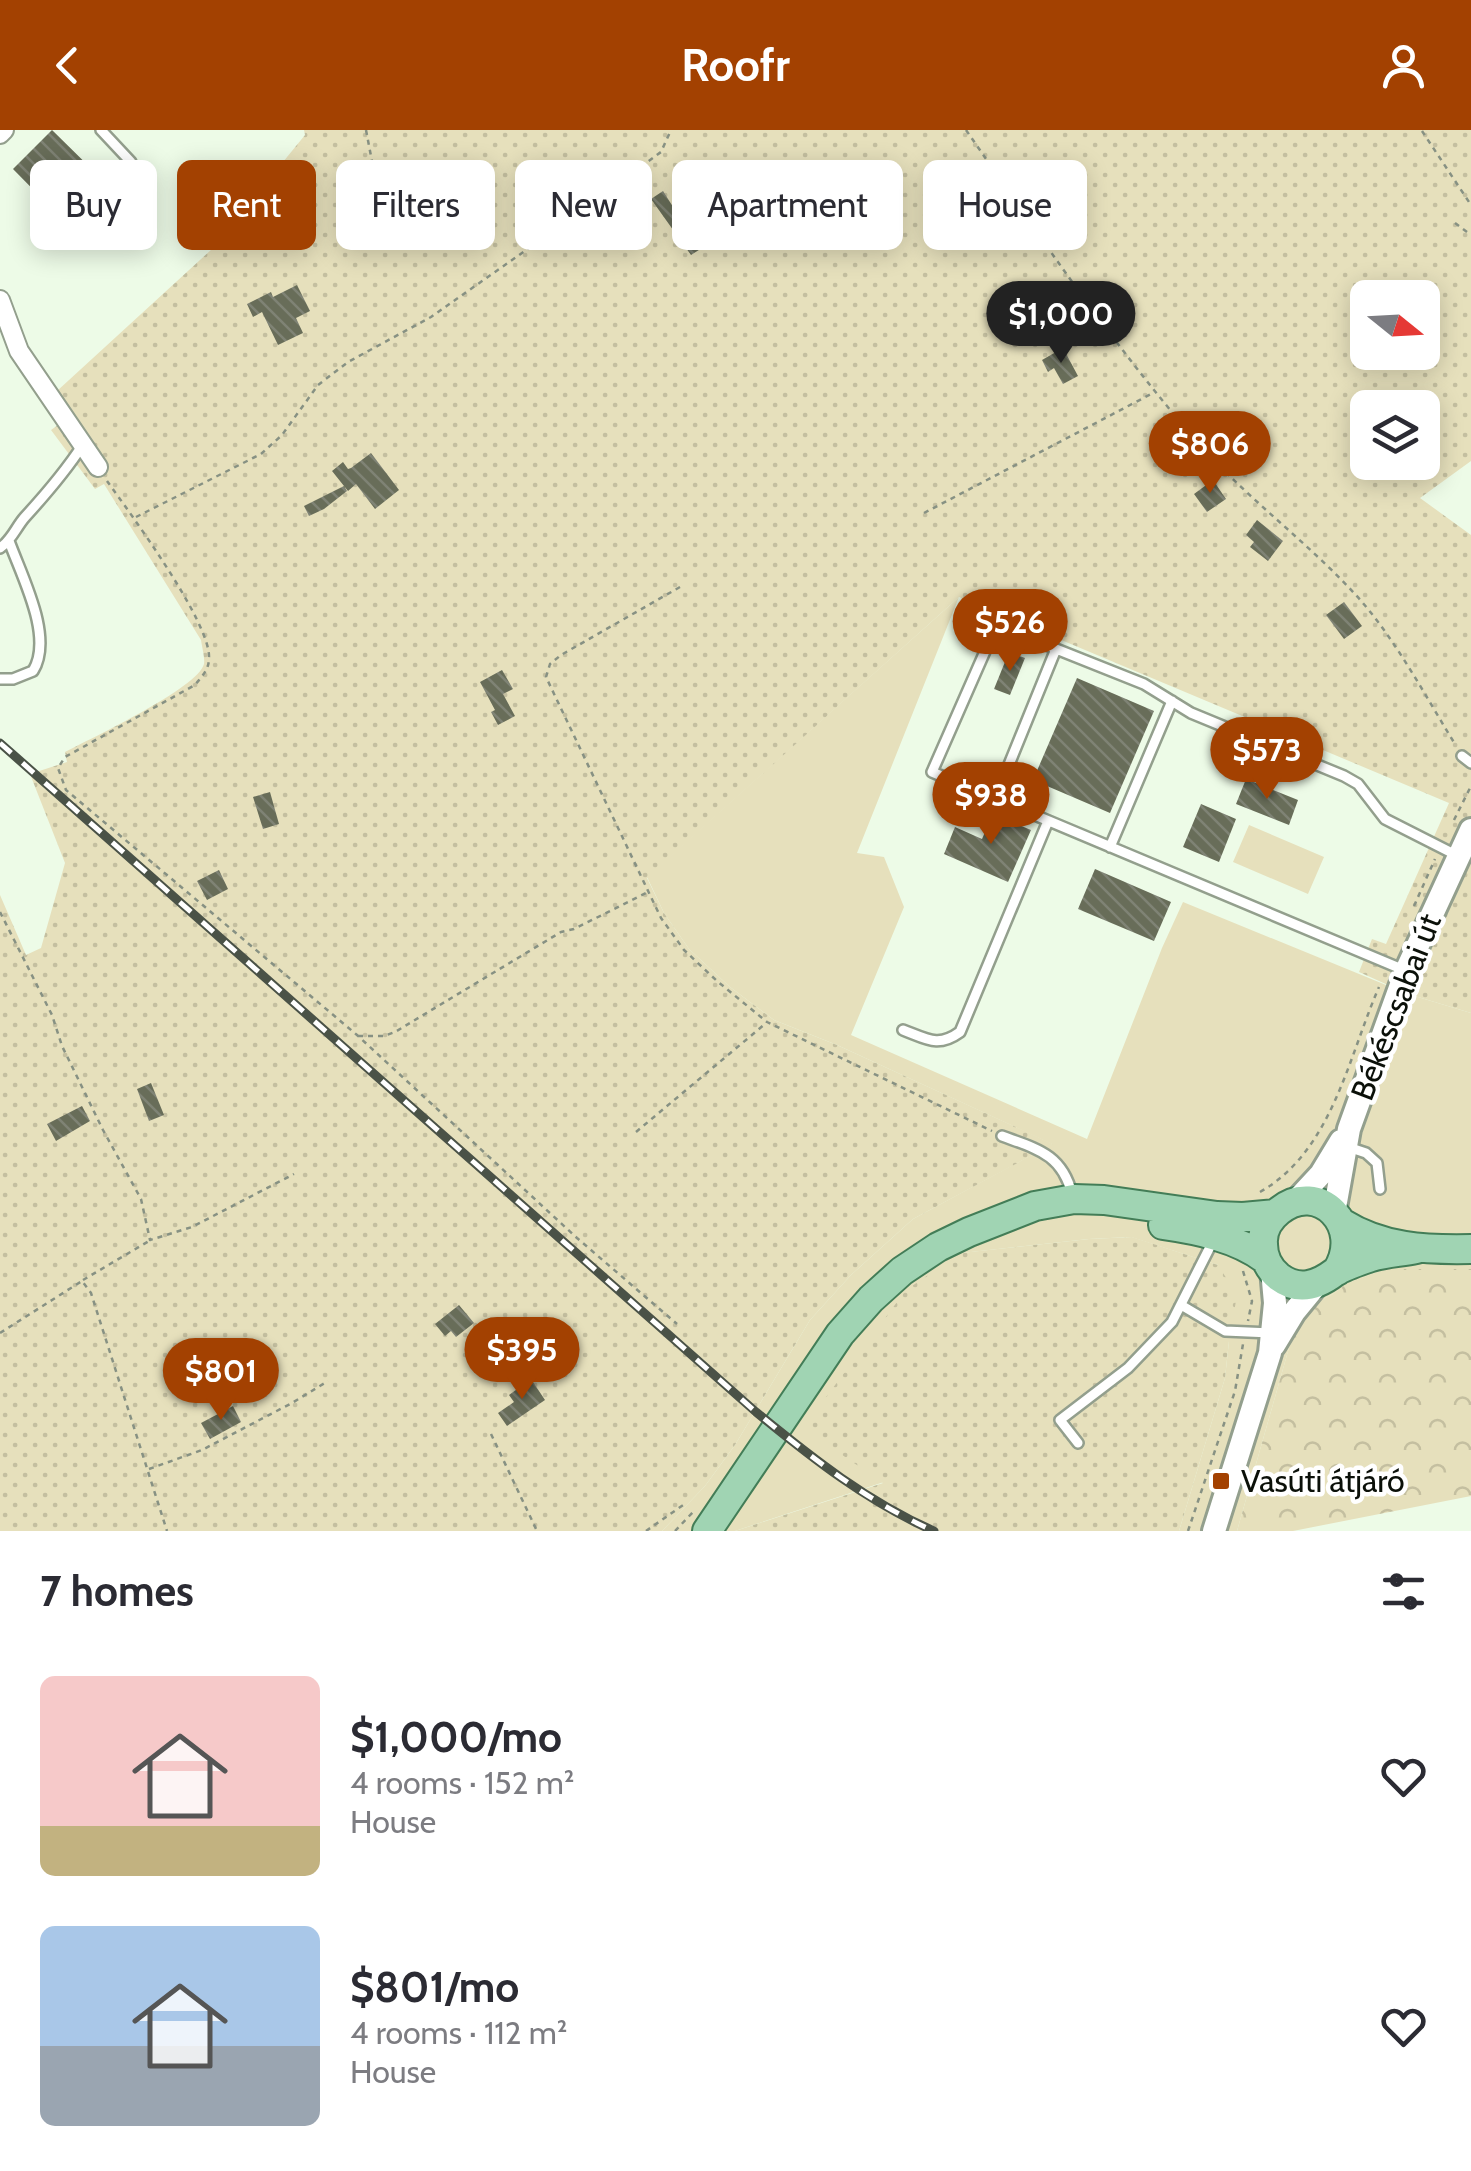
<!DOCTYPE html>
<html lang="en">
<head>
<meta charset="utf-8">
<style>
  :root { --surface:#fff; --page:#f7f7f7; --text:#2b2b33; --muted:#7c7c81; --accent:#a34101 }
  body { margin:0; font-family:Cabin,sans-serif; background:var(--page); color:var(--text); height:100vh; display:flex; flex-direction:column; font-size:38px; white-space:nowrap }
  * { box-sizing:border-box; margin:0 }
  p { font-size:32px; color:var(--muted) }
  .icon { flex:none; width:55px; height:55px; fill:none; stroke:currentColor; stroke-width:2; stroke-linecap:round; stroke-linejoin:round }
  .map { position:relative; height:1401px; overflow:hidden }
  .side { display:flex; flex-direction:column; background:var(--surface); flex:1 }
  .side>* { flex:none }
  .banner { position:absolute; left:30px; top:30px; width:1412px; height:90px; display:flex; gap:20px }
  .needle { width:65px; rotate:108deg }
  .fabs { position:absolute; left:1350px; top:150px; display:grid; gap:20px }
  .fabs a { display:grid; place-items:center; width:90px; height:90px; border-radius:15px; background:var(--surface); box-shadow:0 5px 25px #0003; font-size:50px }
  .price { position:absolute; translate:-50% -85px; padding:0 22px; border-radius:35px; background:var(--accent); color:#fff; font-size:32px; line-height:65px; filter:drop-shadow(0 2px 5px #0008) }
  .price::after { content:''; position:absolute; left:50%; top:60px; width:30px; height:22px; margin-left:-15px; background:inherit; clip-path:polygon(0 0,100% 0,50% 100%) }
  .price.on { background:#222; color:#fff }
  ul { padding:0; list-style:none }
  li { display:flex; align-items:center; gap:30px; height:250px; padding:0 40px }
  li span { display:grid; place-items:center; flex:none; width:280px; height:200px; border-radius:15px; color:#555 }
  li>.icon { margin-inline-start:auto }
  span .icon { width:120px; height:120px; fill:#fffc; stroke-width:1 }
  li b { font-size:42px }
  h2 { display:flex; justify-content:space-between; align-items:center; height:120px; padding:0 40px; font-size:42px }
  .chip { padding:0 35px; border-radius:15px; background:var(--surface); box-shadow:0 5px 25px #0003; font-size:35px; line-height:90px }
  .chip.on { background:var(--accent); color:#fff }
  header { display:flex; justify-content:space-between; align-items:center; height:130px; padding:0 40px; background:var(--accent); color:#fff; font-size:45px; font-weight:700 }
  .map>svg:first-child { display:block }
  .grass { fill:#e6e0bc }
  .forest { fill:url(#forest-crowns) }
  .garden { fill:url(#garden-dots); fill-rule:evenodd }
  .building { fill:url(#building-back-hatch) }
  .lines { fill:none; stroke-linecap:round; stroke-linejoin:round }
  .service-casing { stroke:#939f8d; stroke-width:14 }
  .minor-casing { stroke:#939f8d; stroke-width:22 }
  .tertiary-casing { stroke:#939f8d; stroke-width:28 }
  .primary-casing { stroke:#437d57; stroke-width:32 }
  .path { stroke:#879183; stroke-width:2.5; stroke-dasharray:5 5; stroke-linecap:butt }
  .service { stroke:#fff; stroke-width:9 }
  .minor { stroke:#fff; stroke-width:18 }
  .tertiary { stroke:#fff; stroke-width:22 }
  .primary { stroke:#a0d4b3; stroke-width:28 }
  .rail-casing { stroke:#4a5247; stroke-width:9 }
  .rail { stroke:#fff; stroke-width:5; stroke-dasharray:15; stroke-linecap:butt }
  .poi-dot { fill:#a34101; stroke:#fff; stroke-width:4 }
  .labels { text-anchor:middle; stroke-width:9; stroke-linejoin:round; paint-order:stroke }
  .street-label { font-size:32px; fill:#0b1009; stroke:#fff }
  .poi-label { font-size:32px; fill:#0b1009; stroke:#fff; text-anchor:start }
</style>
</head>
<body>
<header><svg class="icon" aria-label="back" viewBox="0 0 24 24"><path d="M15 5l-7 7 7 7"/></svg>Roofr<svg class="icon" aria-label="person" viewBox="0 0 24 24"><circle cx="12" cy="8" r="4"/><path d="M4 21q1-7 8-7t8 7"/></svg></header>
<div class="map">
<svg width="1471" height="1401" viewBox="0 0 1471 1401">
  <defs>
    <pattern id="forest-crowns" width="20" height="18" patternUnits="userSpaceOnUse" patternTransform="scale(2.5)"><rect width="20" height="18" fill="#e6e0bc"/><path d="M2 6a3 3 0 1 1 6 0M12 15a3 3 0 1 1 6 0" fill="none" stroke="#c4bfa0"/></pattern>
    <pattern id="garden-dots" width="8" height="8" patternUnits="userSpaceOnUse" patternTransform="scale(2.5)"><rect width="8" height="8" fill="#e6e0bc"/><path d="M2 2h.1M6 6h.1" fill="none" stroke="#c4bfa0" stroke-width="1.8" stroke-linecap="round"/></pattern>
    <pattern id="building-back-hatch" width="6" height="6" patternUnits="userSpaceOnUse" patternTransform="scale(2.5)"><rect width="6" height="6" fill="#686d59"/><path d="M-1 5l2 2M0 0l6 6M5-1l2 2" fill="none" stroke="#7f8375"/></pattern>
  </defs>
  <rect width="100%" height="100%" fill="#edfbe7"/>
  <path class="grass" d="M959,467L857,723L884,727L904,777L851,905L1087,1009L1162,818L1183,772L1408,864L1471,883V1139H1385L1349,1153L1333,1164L1311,1175L1294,1200L1237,1401H1179L1225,1248L1229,1211L1218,1135L1131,1107L1089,1109L962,1123L884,1352L735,1401H662L705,1356L735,1315L810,1190L851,1145L913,1089L1052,1014L837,915L774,890L730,857L689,819L664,783L647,747Z
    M1249,695L1324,727L1308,764L1233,732Z"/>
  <path class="forest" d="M1385,1139H1471V1366L1293,1401H1237L1294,1200L1311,1175L1333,1164L1348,1153Z"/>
  <path class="garden" d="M304,0H1471V331L1420,368L1471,405V883L1408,864L1359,842L1372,809L1386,814L1449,673L959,467L647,748L664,783L689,819L730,857L774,890L837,915L1053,1014L913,1089L851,1145L810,1190L735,1315L705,1356L662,1401H0V765L26,825L41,818L65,733L30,644L67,632L65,622C90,609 198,558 204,534C205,528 202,517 201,510L104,354L95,359L51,300L61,293L45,272L212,119L305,5ZM1368,168H1422V222H1368ZM1368,278H1422V332H1368Z
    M1132,1107L1218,1135L1237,1165L1229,1211L1225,1248L1179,1401H735L883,1353L803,1298L906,1160L961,1123L1089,1109Z"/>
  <path class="building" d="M52,0L113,60L73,100L13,39Z
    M434,32L439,47L402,61L397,47Z
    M663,61L682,91L714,68L726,86L695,108L702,118L691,125L651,69Z
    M297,155L310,181L296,188L303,203L278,215L262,182L253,187L247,174L271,162L273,167Z
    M1063,218L1078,246L1063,254L1054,238L1048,242L1042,230Z
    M371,323L399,360L375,379L356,354L348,361L344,356L347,361L324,379L309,386L304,376L344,356L332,341L343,332L348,339L351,338Z
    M1213,350L1226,369L1207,382L1194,364Z
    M1257,390L1283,411L1268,431L1250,417L1254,412L1246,405Z
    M1344,472L1362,496L1344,509L1326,485Z
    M1009,522L1025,528L1010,565L994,559Z
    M502,540L513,559L503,564L515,586L498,595L491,582L495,580L480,552Z
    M1077,548L1154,581L1110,683L1033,650Z
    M1246,649L1298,670L1289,695L1236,674Z
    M270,662L279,694L263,699L253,667Z
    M1201,674L1236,689L1219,732L1183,717Z
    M993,684L1031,700L1008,752L944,724L955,697L982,709Z
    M1095,739L1171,772L1154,811L1078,779Z
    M219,740L228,759L207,770L197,751Z
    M151,953L164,985L149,991L137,959Z
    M82,976L90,991L56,1011L47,994Z
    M459,1175L474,1193L456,1207L451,1201L445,1206L435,1194Z
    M531,1249L545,1270L507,1296L498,1283L514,1272L509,1265Z
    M233,1276L241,1292L210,1309L201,1293Z"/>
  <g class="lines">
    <g class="service-casing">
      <path id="service" d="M101,0L131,32
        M0,418C12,410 16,397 25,387C46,364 65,342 82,316
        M0,549H13L33,541C54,507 22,447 9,411
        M1462,626L1471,633
        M995,669L1056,519
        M1110,717L1172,571
        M1404,840L932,642L990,510L999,502L1011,501L1144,554L1191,583L1344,646L1358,654L1385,689L1456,725
        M903,900C927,909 938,918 960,902L1048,691
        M1002,1006C1037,1019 1062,1024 1072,1064
        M1348,1017L1366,1023L1377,1033L1380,1059
        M1181,1175L1225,1201L1271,1203
        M1078,1313L1060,1290L1128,1238L1172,1192L1214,1109"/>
    </g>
    <g class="minor-casing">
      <path id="minor" d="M0,4L4,0
        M0,170L19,221L98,337"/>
    </g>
    <g class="tertiary-casing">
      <path id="tertiary" d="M1295,1072L1321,1044L1341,1011
        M1334,1083L1349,999L1406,841L1471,700
        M1274,1215L1294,1182L1317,1154
        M1214,1401L1270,1223L1275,1173L1272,1140"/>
    </g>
    <g class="primary-casing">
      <path id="primary" d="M1342,1093C1382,1118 1425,1120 1471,1119
        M1163,1095C1198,1100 1237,1108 1265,1129
        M1337,1141C1365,1096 1318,1049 1279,1081C1269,1089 1262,1101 1263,1114C1263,1127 1269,1139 1279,1147C1299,1162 1318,1155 1335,1142C1344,1136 1360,1131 1371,1127C1385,1123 1401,1122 1416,1119
        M707,1401L840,1204L871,1169L902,1141L938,1117L969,1102L1035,1076L1074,1069L1104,1070L1217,1086L1243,1087L1275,1084"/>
    </g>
    <path class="path" d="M366,0L375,47
      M966,0C1041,108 1114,217 1201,316C1248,369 1306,411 1354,463C1394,506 1424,564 1455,614
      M1422,1L1471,75
      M1455,93L1471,105
      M107,351C130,383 211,493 209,528C209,540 202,546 195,555L65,627L58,638L66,660L357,905L577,1108L677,1194
      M924,383L1153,263
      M136,387L261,324L282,305L318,255L348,232L431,187L566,92L661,22L671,0
      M680,457L561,525L550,534L546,547L661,788L684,820L717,851L767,892L992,1001
      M1454,690L1471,656
      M1414,776L1435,729
      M0,782L52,885L62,916L103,1000L141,1069L150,1110L192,1097L294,1044
      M358,906H384L395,902L561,802L574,799L648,762
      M636,1002L765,894
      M1260,1062C1332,1021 1348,928 1379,857
      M1243,1141L1252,1171L1248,1191
      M83,1150L149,1111
      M0,1203L82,1151L91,1163L167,1401
      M491,1304L537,1401
      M149,1339L202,1320L292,1273L328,1251
      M646,1401L686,1373
      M675,1401L694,1381
      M1188,1401L1235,1261L1243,1214"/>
    <use href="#service" class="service"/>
    <use href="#minor" class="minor"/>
    <use href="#tertiary" class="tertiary"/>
    <use href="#primary" class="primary"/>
    <g class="rail-casing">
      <path id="rail" d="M0,613L756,1282C812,1328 868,1372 934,1401"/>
    </g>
    <use href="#rail" class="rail"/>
  </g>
  <rect class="poi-dot" x="1211" y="1341" width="20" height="20" rx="5"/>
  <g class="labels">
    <g class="street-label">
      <text transform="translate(1396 877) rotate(-69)" y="11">Békéscsabai út</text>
    </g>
    <g class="poi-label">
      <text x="1241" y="1362">Vasúti átjáró</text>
    </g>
  </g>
</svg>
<div class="fabs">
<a><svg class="needle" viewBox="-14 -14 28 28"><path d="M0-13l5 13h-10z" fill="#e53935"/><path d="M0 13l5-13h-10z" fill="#7c7c81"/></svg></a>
<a><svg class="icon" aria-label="layers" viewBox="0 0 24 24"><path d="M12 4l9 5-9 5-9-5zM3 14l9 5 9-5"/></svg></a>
</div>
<b class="price on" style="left:1061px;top:236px">$1,000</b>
<b class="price" style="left:1210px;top:366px">$806</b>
<b class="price" style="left:1010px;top:544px">$526</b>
<b class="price" style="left:1267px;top:672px">$573</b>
<b class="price" style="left:991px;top:717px">$938</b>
<b class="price" style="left:522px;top:1272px">$395</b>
<b class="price" style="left:221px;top:1293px">$801</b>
<div class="banner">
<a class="chip">Buy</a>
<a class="chip on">Rent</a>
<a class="chip">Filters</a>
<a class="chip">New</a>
<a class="chip">Apartment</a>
<a class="chip">House</a>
</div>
</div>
<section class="side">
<h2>7 homes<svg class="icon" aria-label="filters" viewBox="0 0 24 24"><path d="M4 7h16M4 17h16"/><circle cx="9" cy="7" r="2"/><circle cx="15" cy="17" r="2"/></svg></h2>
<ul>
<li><span style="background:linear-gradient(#f6c9c9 75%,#c2b280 0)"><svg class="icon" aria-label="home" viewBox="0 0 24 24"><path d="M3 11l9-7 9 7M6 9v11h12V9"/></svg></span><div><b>$1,000/mo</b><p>4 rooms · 152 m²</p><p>House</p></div><svg class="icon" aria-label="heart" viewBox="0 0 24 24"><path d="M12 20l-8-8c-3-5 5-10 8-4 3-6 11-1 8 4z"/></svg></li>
<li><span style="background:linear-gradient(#a9c7e8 60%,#9aa5b1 0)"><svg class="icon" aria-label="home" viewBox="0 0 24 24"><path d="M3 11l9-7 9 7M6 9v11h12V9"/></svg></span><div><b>$801/mo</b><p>4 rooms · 112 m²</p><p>House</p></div><svg class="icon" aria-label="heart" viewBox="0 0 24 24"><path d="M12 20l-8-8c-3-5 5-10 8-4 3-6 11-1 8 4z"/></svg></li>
</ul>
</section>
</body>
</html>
